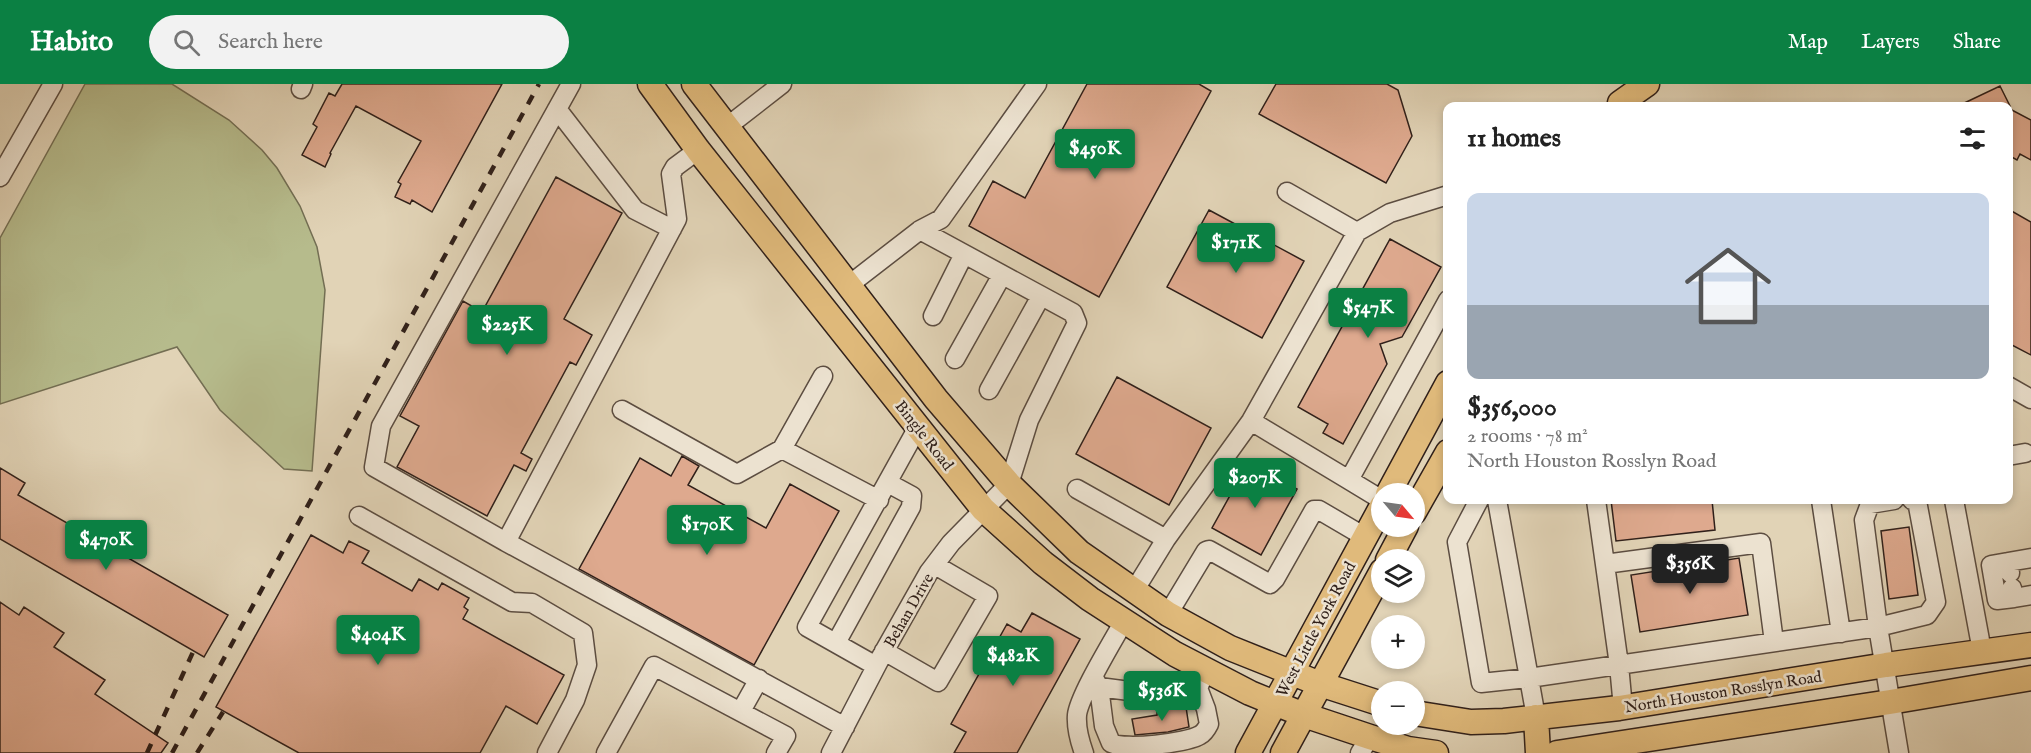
<!DOCTYPE html>
<html lang="en">
<head>
<meta charset="utf-8">
<style>
  :root { --surface:#fff; --page:#f2f2f2; --text:#222; --muted:#767676; --accent:#0b8043 }
  body { margin:0; font-family:"IM FELL English",serif; background:var(--page); color:var(--text); height:100vh; display:flex; flex-direction:column; font-size:22px; white-space:nowrap }
  * { box-sizing:border-box; margin:0 }
  p { font-size:20px; color:var(--muted) }
  .icon { flex:none; width:33px; height:33px; fill:none; stroke:currentColor; stroke-width:2; stroke-linecap:round; stroke-linejoin:round }
  .map { position:relative; flex:1; overflow:hidden }
  .panel { position:absolute; left:1443px; top:18px; width:570px; height:402px; display:flex; flex-direction:column; background:var(--surface); border-radius:12px; box-shadow:0 3px 9px #0003 }
  .panel>* { flex:none }
  .needle { width:39px; rotate:119deg }
  .buttons { position:absolute; left:1371px; top:399px; display:grid; gap:12px }
  .buttons a { display:grid; place-items:center; width:54px; height:54px; border-radius:50%; background:var(--surface); box-shadow:0 3px 9px #0003; font-size:30px }
  .price { position:absolute; translate:-50% -51px; padding:0 14px; border-radius:6px; background:var(--accent); color:#fff; font-size:20px; line-height:39px; filter:drop-shadow(0 2px 3px #0008) }
  .price::after { content:''; position:absolute; left:50%; top:36px; width:18px; height:14px; margin-left:-9px; background:inherit; clip-path:polygon(0 0,100% 0,50% 100%) }
  .price.on { background:#222; color:#fff }
  ul { padding:0; list-style:none }
  li { display:grid; align-content:center; gap:12px; height:318px; padding:0 24px }
  li span { display:grid; place-items:center; height:186px; border-radius:12px; color:#555 }
  li>.icon { margin-inline-start:auto }
  span .icon { width:108px; height:108px; fill:#fffc; stroke-width:1 }
  li b { font-size:26px }
  h2 { display:flex; justify-content:space-between; align-items:center; height:72px; padding:0 24px; font-size:26px }
  header { display:flex; align-items:center; gap:36px; box-sizing:border-box; height:84px; padding:0 30px; background:var(--accent); color:#fff }
  header strong { font-size:28px }
  nav { display:flex; gap:33px; margin-inline-start:auto; font-size:21px }
  .search { width:420px; height:54px; background:var(--page); display:flex; align-items:center; gap:15px; box-sizing:border-box; padding:0 21px; border-radius:33px; color:var(--muted); font-size:22px }
  .map>svg:first-child { display:block }
  .green { fill:#b6bb8c; stroke:#736e53; stroke-width:1.5 }
  .building { fill:#dea98e; stroke:#30201a; stroke-width:1.5 }
  .lines { fill:none; stroke-linecap:round; stroke-linejoin:round }
  .minor-casing { stroke:#5c4d41; stroke-width:21 }
  .major-casing { stroke:#30201a; stroke-width:27 }
  .minor { stroke:#ece2d0; stroke-width:18 }
  .major { stroke:#e0ba7b; stroke-width:24 }
  .rail { stroke:#30201a; stroke-width:4.5; stroke-dasharray:10 10; stroke-linecap:butt }
  .labels { text-anchor:middle; stroke-width:5; stroke-linejoin:round; paint-order:stroke }
  .street-label { font-size:16px; fill:#30201a; stroke:#ece2d0 }
</style>
</head>
<body>
<header>
<strong>Habito</strong>
<div class="search"><svg class="icon" aria-label="search" viewBox="0 0 24 24"><circle cx="10" cy="10" r="6"/><path d="M15 15l6 6"/></svg>Search here</div>
<nav><a>Map</a><a>Layers</a><a>Share</a></nav>
</header>
<div class="map">
<svg width="2031" height="669" viewBox="0 0 2031 669">
  <rect width="100%" height="100%" fill="#e1d3b6"/>
  <filter id="stains"><feTurbulence type="fractalNoise" baseFrequency=".00333" numOctaves="4"/><feColorMatrix values="0 0 0 0 .2 0 0 0 0 .09 0 0 0 0 .02 0 0 0 .5 -.17"/></filter>
  <radialGradient id="worn" r=".72"><stop offset=".6" stop-color="#630" stop-opacity="0"/><stop offset="1" stop-color="#630" stop-opacity=".3"/></radialGradient>
  <path class="green" d="M85,0H172L229,36L262,66L277,84L300,122L317,163L325,206L312,387L284,385L220,326L177,263L0,320V154Z"/>
  <path class="building" d="M342,0H502L432,128L412,116L410,120L395,113L401,100L398,98L421,57L356,22L330,69L331,70L325,83L302,71L317,43L313,40L329,9L335,12Z
    M1087,0H1199L1211,7L1099,213L969,142L993,97L1025,114Z
    M1276,0H1387L1398,6L1412,52L1386,99L1259,30Z
    M2000,2L2010,22H1958Z
    M2008,24L2031,36V76L2020,70L2017,76L2008,71Z
    M556,93L622,129L564,235L592,251L576,281L570,278L521,369L532,375L526,387L514,381L487,432L397,383L419,342L400,332L463,217L482,228Z
    M2008,125L2031,138V271L2008,259Z
    M1209,126L1304,177L1262,254L1167,203Z
    M1390,155L1441,183L1402,253L1380,260L1387,280L1343,360L1323,349L1328,340L1298,323Z
    M1117,293L1211,344L1169,421L1076,370Z
    M682,372L699,382L688,401L766,444L790,400L839,427L754,581L579,485L640,374L671,392Z
    M1248,379L1297,405L1261,471L1212,444Z
    M0,384L25,399L18,411L228,531L204,573L0,455Z
    M1611,416H1712L1715,446L1616,457Z
    M1909,443L1918,511L1889,515L1881,447Z
    M311,451L343,469L349,457L369,467L362,479L412,507L419,495L438,506L442,499L469,514L464,523L468,526L463,535L564,591L537,640L506,622L480,669H299L216,623Z
    M1739,474L1748,531L1640,548L1631,491Z
    M0,518L19,531L24,523L64,549L54,563L105,596L95,610L168,659L161,669H0Z
    M1032,529L1080,555L1017,669H954L966,648L951,640L1007,540L1021,548Z
    M1182,622L1186,623L1189,643L1168,648L1135,651L1132,635L1157,631V628L1163,627V624Z"/>
  <g class="lines">
    <g class="minor-casing">
      <path id="minor" d="M571,0L381,342L374,383L506,458L677,135L671,90L675,83L698,66
        M301,5L303,0
        M557,25L635,126L672,145
        M728,42L782,0
        M0,93L53,0
        M1287,108L1357,148
        M849,201L920,146L941,135L1037,0
        M933,232L964,170
        M955,275L1002,191
        M2008,302L2031,315
        M989,306L1041,212
        M622,326L737,390L782,365L879,416
        M1251,337L1349,396
        M782,365L823,292
        M2008,372L2025,369
        M1077,405L1166,455
        M1382,416L1349,396L1448,216
        M1479,416L1457,458L1481,599L1529,594L1878,543L1927,531L1936,518L1917,417L1912,416
        M1497,416L1536,633
        M1596,416L1619,581L1623,624
        M1821,416L1841,549
        M1894,416L1870,420L1864,436L1878,543L1899,669
        M1954,416L1982,567
        M359,432L512,518L532,519L583,549L587,581L575,616L547,669
        M506,458L845,643
        M2008,478L1991,481L1997,516L2014,514
        M1605,480L1761,459L1774,558
        M2010,489L2008,478L2031,474
        M2012,504L2014,514L2031,511
        M1134,507L1166,455L1251,337L1357,148L1390,129L1448,111
        M1168,530L1206,467L1209,466L1270,500L1275,495L1314,426H1319L1365,453
        M836,559L911,423L912,412L888,399
        M884,567L938,598L988,512L935,481
        M876,582L807,543L918,343
        M1094,594L1099,603L1175,613L1198,604L1202,595
        M1099,603L1104,642L1111,659C1125,666 1187,659 1200,651C1204,649 1207,644 1209,640L1206,625L1198,604
        M741,627L759,595
        M606,669L654,582L786,652L776,669
        M831,669L881,573L929,488L951,459L1009,400L1029,336L1077,239L1073,229L920,146
        M1084,669C1080,658 1076,644 1077,631C1079,612 1113,557 1124,537
        M1360,669L1370,653"/>
    </g>
    <g class="major-casing">
      <path id="major" d="M650,0L698,66L983,425L1043,479L1090,515L1175,570L1250,609L1304,631L1370,653L1408,665L1436,669
        M694,0L936,315L1009,400L1079,468L1168,530L1230,564L1320,600L1382,620
        M1620,19L1647,0
        M1388,410L1448,299
        M1414,428L1448,368
        M1388,476L1406,442
        M1414,629L1471,638L1504,637L1619,624L1886,581L2031,561
        M1536,633L1538,669
        M1248,669L1382,422
        M1283,669L1382,487
        M1557,669L1890,618L2031,594"/>
    </g>
    <use href="#minor" class="minor"/>
    <use href="#major" class="major"/>
    <path class="rail" d="M147,669L193,568
      M172,669L539,0
      M197,669L223,628"/>
  </g>
  <g class="labels">
    <g class="street-label">
      <text transform="translate(925 351) rotate(52)" y="6">Bingle Road</text>
      <text transform="translate(908 526) rotate(-60)" y="6">Behan Drive</text>
      <text transform="translate(1315 545) rotate(-62)" y="6">West Little York Road</text>
      <text transform="translate(1723 607) rotate(-9)" y="6">North Houston Rosslyn Road</text>
    </g>
  </g>
  <rect width="100%" height="100%" filter="url(#stains)"/>
  <rect width="100%" height="100%" fill="url(#worn)"/>
</svg>
<div class="buttons">
<a><svg class="needle" viewBox="-14 -14 28 28"><path d="M0-13l5 13h-10z" fill="#e53935"/><path d="M0 13l5-13h-10z" fill="#767676"/></svg></a>
<a><svg class="icon" aria-label="layers" viewBox="0 0 24 24"><path d="M12 4l9 5-9 5-9-5zM3 14l9 5 9-5"/></svg></a>
<a>+</a>
<a>−</a>
</div>
<b class="price" style="left:1095px;top:96px">$450K</b>
<b class="price" style="left:1236px;top:190px">$171K</b>
<b class="price" style="left:1368px;top:255px">$547K</b>
<b class="price" style="left:507px;top:272px">$225K</b>
<b class="price" style="left:1255px;top:425px">$207K</b>
<b class="price" style="left:707px;top:472px">$170K</b>
<b class="price" style="left:106px;top:487px">$470K</b>
<b class="price on" style="left:1690px;top:511px">$356K</b>
<b class="price" style="left:378px;top:582px">$404K</b>
<b class="price" style="left:1013px;top:603px">$482K</b>
<b class="price" style="left:1162px;top:638px">$536K</b>
<section class="panel">
<h2>11 homes<svg class="icon" aria-label="filters" viewBox="0 0 24 24"><path d="M4 7h16M4 17h16"/><circle cx="9" cy="7" r="2"/><circle cx="15" cy="17" r="2"/></svg></h2>
<ul>
<li><span style="background:linear-gradient(#c9d6e8 60%,#9aa5b1 0)"><svg class="icon" aria-label="home" viewBox="0 0 24 24"><path d="M3 11l9-7 9 7M6 9v11h12V9"/></svg></span><div><b>$356,000</b><p>2 rooms · 78 m²</p><p>North Houston Rosslyn Road</p></div></li>
</ul>
</section>
</div>
</body>
</html>
